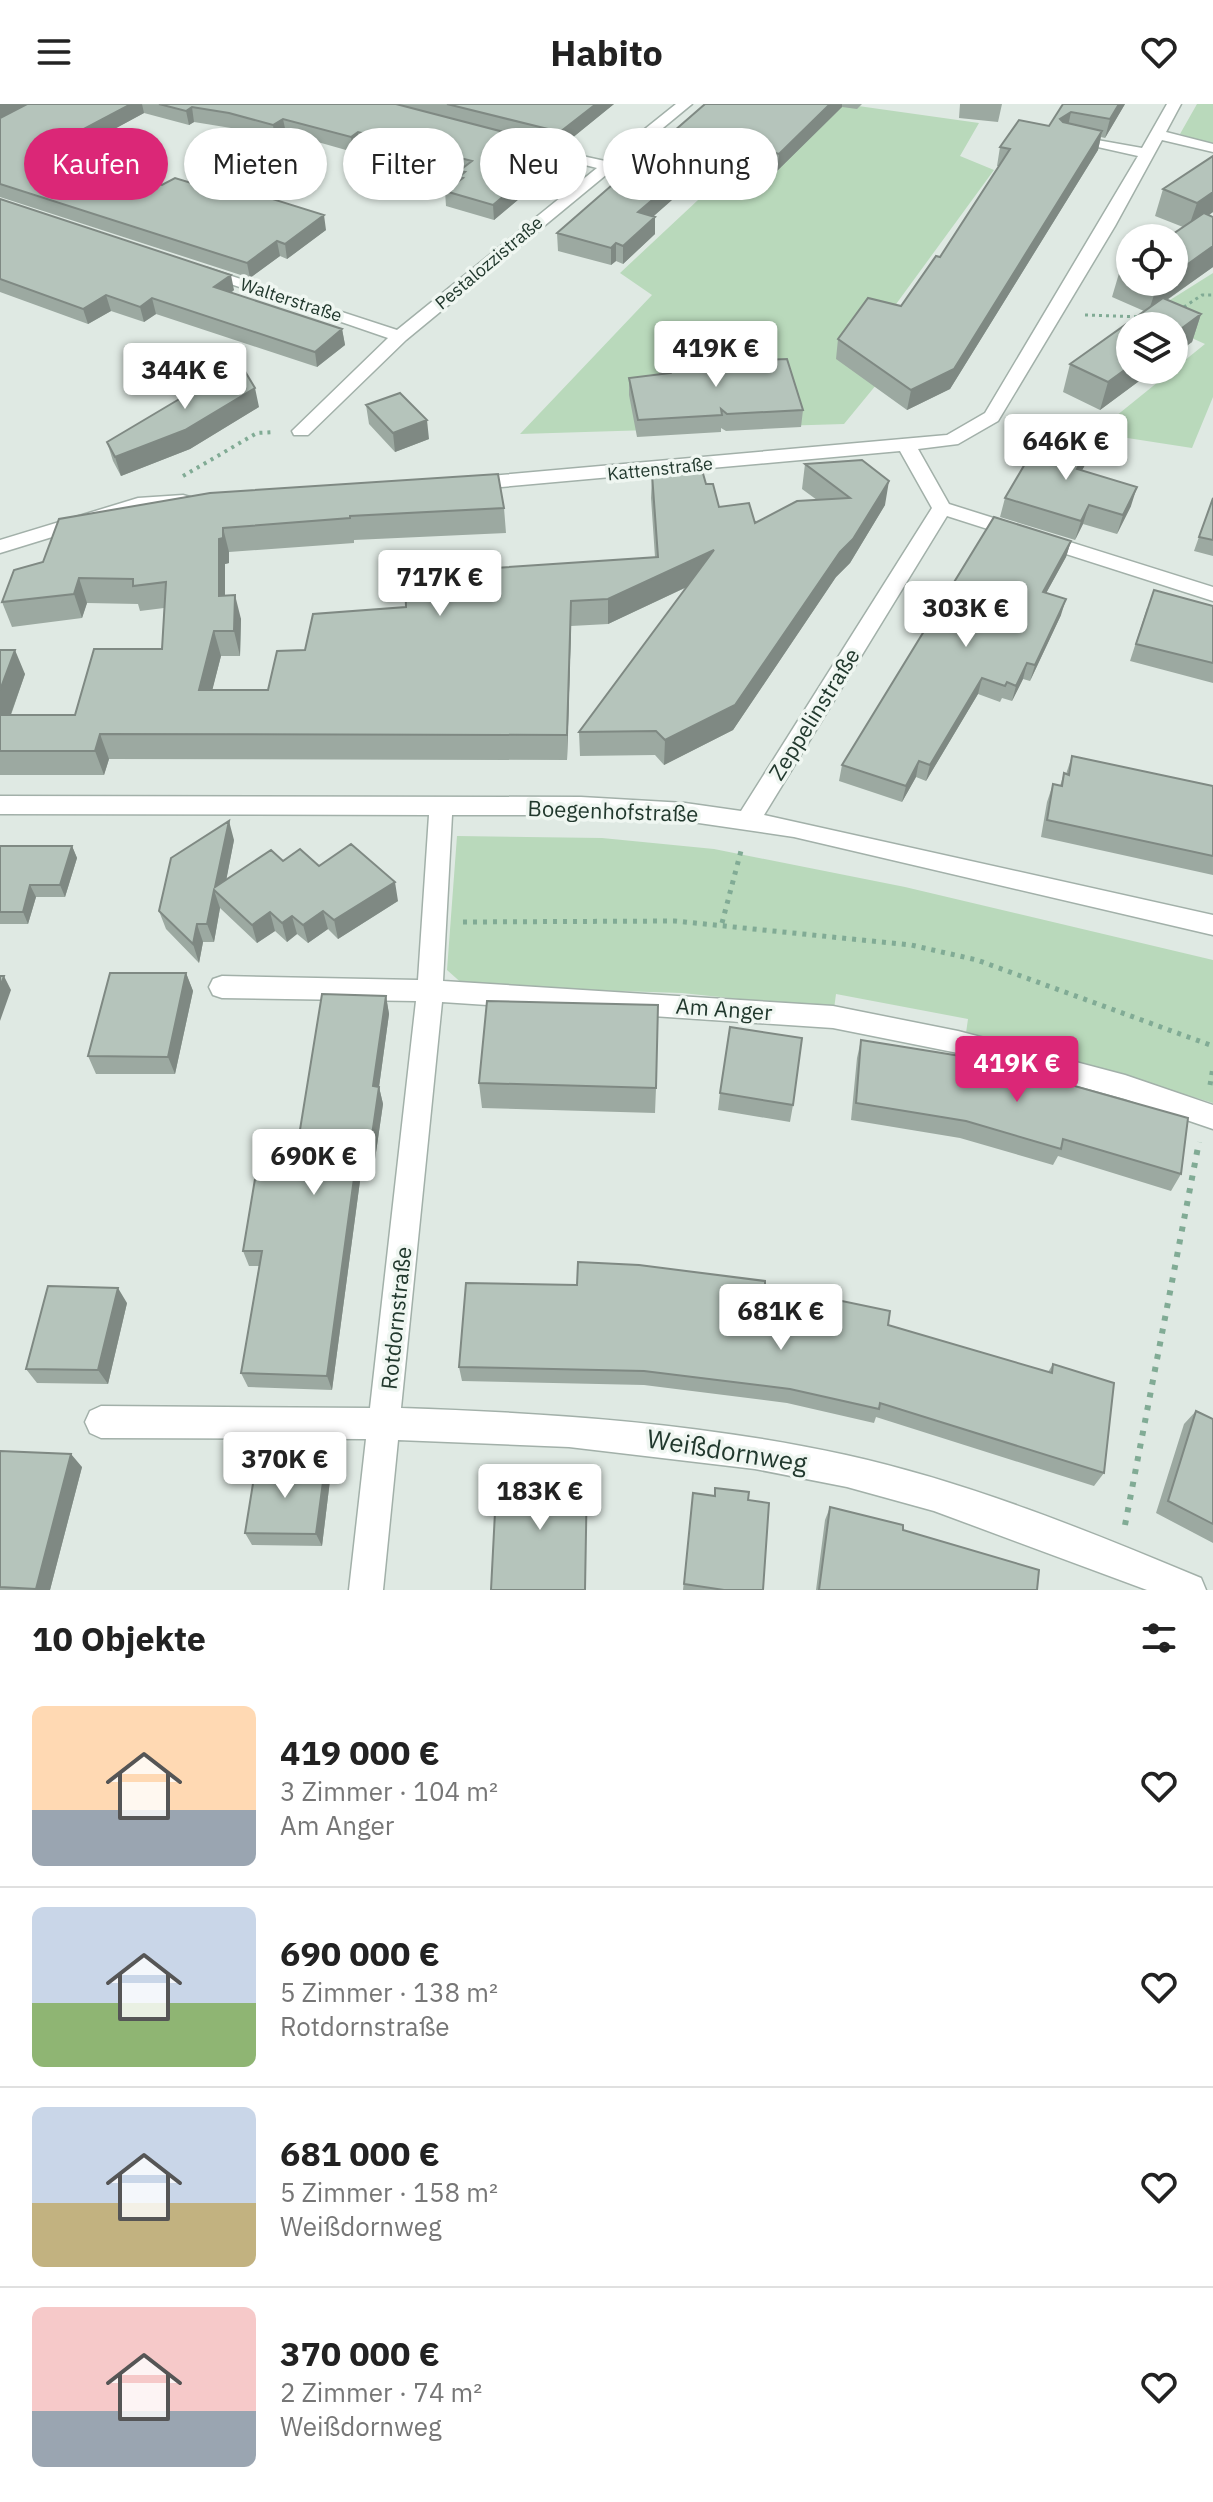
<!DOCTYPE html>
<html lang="de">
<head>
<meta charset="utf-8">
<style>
  :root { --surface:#fff; --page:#f6f6f6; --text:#222; --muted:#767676; --line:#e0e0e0; --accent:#db2777 }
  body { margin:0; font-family:"IBM Plex Sans",sans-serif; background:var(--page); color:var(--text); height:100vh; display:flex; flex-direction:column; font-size:30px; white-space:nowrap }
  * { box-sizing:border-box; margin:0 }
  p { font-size:26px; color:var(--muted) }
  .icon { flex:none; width:44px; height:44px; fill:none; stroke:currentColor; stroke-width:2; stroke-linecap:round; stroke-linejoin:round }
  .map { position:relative; height:1486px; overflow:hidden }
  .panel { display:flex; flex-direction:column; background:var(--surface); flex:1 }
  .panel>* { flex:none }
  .banner { position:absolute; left:24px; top:24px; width:800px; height:72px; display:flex; gap:16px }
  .fabs { position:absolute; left:1116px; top:120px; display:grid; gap:16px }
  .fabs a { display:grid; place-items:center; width:72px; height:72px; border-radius:50%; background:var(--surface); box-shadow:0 2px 6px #0004; font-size:40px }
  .price { position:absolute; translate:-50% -68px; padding:0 18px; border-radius:8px; background:#fff; color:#222; font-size:26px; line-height:52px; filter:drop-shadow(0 2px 4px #0008) }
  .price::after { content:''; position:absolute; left:50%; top:48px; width:24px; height:18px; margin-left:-12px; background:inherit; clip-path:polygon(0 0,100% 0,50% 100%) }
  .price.on { background:var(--accent); color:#fff }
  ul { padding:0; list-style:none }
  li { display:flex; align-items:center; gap:24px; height:200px; padding:0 32px }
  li+li { border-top:2px solid var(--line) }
  li span { display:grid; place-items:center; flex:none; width:224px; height:160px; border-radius:12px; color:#555 }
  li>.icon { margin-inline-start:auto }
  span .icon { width:96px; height:96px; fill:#fffc; stroke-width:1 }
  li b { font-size:34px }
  h2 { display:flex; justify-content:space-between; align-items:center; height:96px; padding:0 32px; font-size:34px }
  .tag { padding:0 28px; border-radius:36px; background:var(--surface); box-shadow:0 2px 6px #0004; font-size:28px; line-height:72px }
  .tag.on { background:var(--accent); color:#fff }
  header { display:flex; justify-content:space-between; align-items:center; height:104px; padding:0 32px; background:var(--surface); font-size:36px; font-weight:700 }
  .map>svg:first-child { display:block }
  .green { fill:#b9d9bb }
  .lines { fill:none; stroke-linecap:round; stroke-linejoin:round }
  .minor-casing { stroke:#a2b0a9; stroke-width:3 }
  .path-far3 { stroke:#81ab95; stroke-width:3; stroke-dasharray:3 4; stroke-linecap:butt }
  .path-far2 { stroke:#81ab95; stroke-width:4; stroke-dasharray:3 5; stroke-linecap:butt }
  .path-far1 { stroke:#81ab95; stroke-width:5; stroke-dasharray:4 6; stroke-linecap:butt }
  .path { stroke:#81ab95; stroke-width:6; stroke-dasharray:5 8; stroke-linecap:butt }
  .minor { fill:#fff; fill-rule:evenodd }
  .wall { fill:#9ca9a1 }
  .shaded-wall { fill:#7f8983 }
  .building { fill:#b5c4bb; stroke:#7f8983; stroke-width:2 }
  .labels { text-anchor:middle; stroke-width:7; stroke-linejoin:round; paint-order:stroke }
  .far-street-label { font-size:18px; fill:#21382d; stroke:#eff6f1 }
  .street-label { font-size:22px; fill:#21382d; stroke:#eff6f1 }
  .near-street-label { font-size:26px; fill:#21382d; stroke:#eff6f1 }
</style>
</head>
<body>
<header><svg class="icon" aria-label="menu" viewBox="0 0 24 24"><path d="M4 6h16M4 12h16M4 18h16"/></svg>Habito<svg class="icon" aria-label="heart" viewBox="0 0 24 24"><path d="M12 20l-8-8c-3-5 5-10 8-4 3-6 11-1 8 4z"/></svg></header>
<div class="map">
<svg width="1213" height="1486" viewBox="0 0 1213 1486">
  <rect width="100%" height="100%" fill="#dfe9e3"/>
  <path class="green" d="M844,0L979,19L960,52L994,66L883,218L895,258L844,320L520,330L652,191L620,169L792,8Z
    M1197,0H1213V41L1180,30Z
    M1213,169V293L1192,344L1095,329L1205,240L1174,226V222L1143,213Z
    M457,732L602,734L714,745L905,783L1213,856V999L1042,947L966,929L968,915L836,890L834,905L682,889L465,882L447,866Z"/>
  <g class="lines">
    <g class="minor-casing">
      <path id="minor" d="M676,0H692L406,236L308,331H294L292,327L388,234L193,167L207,164L397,226L597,64L518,44V38L605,57Z
        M1167,0H1181L1166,28L1213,40V48L1162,36L1115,122L998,317L958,340L918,345L949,400L1213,483V497L947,412L764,711L1213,811V831L794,733L685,717L581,711H452L443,877L833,902L958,927L1125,971L1213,1001V1025L1125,995L958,949L833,924L442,898L401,1304C551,1309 700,1319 846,1351C968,1378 1086,1426 1201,1474L1206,1486H1147L934,1407L847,1383L755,1365L569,1343L398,1336L383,1486H349L366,1335L101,1334L90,1329L85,1318L90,1307L101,1302L370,1304L416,897L222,894L213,891L209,883L213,875L222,872L418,876L429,711L0,710V692L581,693L685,699L741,707L932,404L900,347L467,386L457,380L467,374L947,331L985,309L1138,52L1062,35L1069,31L1142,44Z
        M183,391L190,393L193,397L190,401L140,406L0,449V436L138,394Z"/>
    </g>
    <path class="path-far3" d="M1178,207L1202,191H1213
      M1085,211L1143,213"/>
    <path class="path-far2" d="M183,372L257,329L274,328"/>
    <path class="path-far1" d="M463,818L675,817L911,841L977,856L1213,942
      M722,819L742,743
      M1210,981L1213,963"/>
    <path class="path" d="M1125,1421L1199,1038"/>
    <use href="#minor" class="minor"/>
  </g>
  <path class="wall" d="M0,0H614L561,43L543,38L554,60L552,62V67L494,116L446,102L445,87L459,77L460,69L360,42L353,48L286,29L275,36L231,24L194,18L189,21L144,9L64,52L162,81L326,126L287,155L280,152L250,174L0,93Z
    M705,0H862L857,5L842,3L777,67L722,52L653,112L655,130L623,160L616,157L611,161L558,147L557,129Z
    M960,0H1002L998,18L959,14Z
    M1063,0H1125L1105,34L1101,33L1098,46L950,285L907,306L836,255L838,235L901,202L940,153L999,62H997L1000,43L1049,22Z
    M1213,52V108L1209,111L1213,113V163L1167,196L1201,210L1192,238L1174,251V222L1130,266H1154L1100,306L1063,288L1070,260L1144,207L1112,193L1120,166L1130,159V178H1174L1183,123L1155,112L1163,85Z
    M0,95L234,186L231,189L342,225L345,241L317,263L156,210L144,218L111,207L88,220L0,188Z
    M761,256L803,306L801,323L726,327L721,324V328L637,333L629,291V274L659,270V259Z
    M366,301L429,335L395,348L369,320Z
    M259,303L190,345L121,372L113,357L107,338Z
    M1090,342L1085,361L1082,366L1131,402L1117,430L1083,420L1075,436L1000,413L1005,394Z
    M805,360L885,401L850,459L836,473L733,626L664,661L655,651L580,652L579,628L687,483L608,520L571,522L567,656L109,655L104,671H0V546L25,570L11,611H75L162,545L164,504L140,507L138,500L87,499L82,514L12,523L2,498L43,458L59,415L504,404L506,429L354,436V439L229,448V459L225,460V491L241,515L240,552H221L212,586H268L305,546L406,503L655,453L651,394L652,370L706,380L719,403L755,419L817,396L802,385Z
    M1213,393V452L1194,447Z
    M1071,437L1066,453L1046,489L1061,511L1030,577L1023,575L1012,597L1002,594L1000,598L978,590L926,677L916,673L902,698L839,677L842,661Z
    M1213,502V579L1130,557L1147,504Z
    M1072,652L1213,682V771L1041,733L1047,698L1053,680L1060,682L1064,669L1066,670Z
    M234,736L226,776L283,757L319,762L398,797L338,835L328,825L308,839L297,830L287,838L275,827L257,839L220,804L214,838H203L199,859L166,825L159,807Z
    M0,742H72L77,754L65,793H36L28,820H0Z
    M186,869L193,887L175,970H96L88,952Z
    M386,892L389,910L379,983L383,1000L374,1062H362L332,1286L248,1283L241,1269L259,1162H249L243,1147L293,1069Z
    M861,936L1181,1070L1171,1087L1058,1052L1053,1061L960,1034L851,1016L857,954Z
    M479,979L656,984L655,1009L482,1004Z
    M720,989L793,1001L790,1018L718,1006Z
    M577,1181H765L888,1221L1048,1268L1053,1260L1104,1369L1094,1382L876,1313L874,1319L787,1299L644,1281L462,1277L459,1263Z
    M127,1199L108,1280L37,1279L26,1265Z
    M1196,1307L1213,1315V1439L1156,1409L1184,1320Z
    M0,1347L82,1363L50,1486H0Z
    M330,1376L322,1442L252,1441L245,1429Z
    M715,1384L748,1396L763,1486H683L692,1401L714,1391Z
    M830,1403L903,1426L1037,1486H816L825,1416Z"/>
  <path class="shaded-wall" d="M0,0H28L0,15Z
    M131,0H142L144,9L48,61L44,46Z
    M596,0H614L561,43L560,28Z
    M830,0H842V3L777,67L779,50Z
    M1119,0H1125L1105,34L1110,15Z
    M192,3L194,18L189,21L186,7Z
    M1071,8L1067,27L1060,15Z
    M283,15L286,29L275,36L273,21Z
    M1102,27L1098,46L950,285L907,306L911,286Z
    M358,28L360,42L353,48L351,33Z
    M724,35L722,52L638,126V108Z
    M554,46V60L552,62V67L494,116L493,101Z
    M1213,88V108L1188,125L1197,99Z
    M324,111L326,126L287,155L285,140Z
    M655,113V130L623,160V142Z
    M277,137L280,152L250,174L247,159Z
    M616,139V157L611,161V144Z
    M1213,142V163L1148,209L1157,182L1162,178H1174V170Z
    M231,171L234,186L217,198L214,183Z
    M106,191L111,207L88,220L83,205Z
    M152,194L156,210L144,218L140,203Z
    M1201,210L1192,238L1174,251V230Z
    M342,225L345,241L317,263L315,248Z
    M1130,262V266H1154L1100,306L1108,278Z
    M255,284L259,303L190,345L121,372L115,353Z
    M427,316L429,335L395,348L393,329Z
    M1090,342L1085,361L1072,384L1077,365Z
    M889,377L885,401L850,459L836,473L733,626L664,661L665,636L840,448Z
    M1137,383L1131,402L1117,430L1123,411Z
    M1089,401L1083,420L1075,436L1081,417Z
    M223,424L229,448V459L225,460V516L219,492V435Z
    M1071,437L1066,453L1038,504L1043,488Z
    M714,446L712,471L608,520V495Z
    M79,474L87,499L82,514L74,490Z
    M235,491L241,515L240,552L234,527Z
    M1066,495L1061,511L1030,577L1035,561Z
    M571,497V522L567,656V631Z
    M214,527L221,552L206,611L199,586Z
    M15,546L25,570L2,635L0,631V586Z
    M1027,559L1023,575L1012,597L1016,582Z
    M982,574L978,590L926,677L930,661Z
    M100,630L109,655L104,671L95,647Z
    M919,657L916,673L902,698L906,682Z
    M229,717L234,736L223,793L215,783Z
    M72,742L77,754L65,793L60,781Z
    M395,778L398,797L338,835L334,816Z
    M30,781L36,793L28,820L23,808Z
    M214,786L220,804L214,838L207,820Z
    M323,807L328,825L308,839L303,821Z
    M270,808L275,827L257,839L252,821Z
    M292,812L297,830L287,838L282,819Z
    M197,820L203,838L199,859L193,840Z
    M186,869L193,887L175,970L168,953Z
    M4,872L11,886L0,917V883Z
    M386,892L389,910L379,983L383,1000L374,1062L370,1045L373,982Z
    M358,1045L362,1062L332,1286L327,1272Z
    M118,1184L127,1199L108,1280L98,1266Z
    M71,1350L82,1363L50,1486H37L36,1485Z
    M325,1363L330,1376L322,1442L316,1430Z"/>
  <path class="building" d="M27,0H131L44,46L162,81L175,74L231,91L246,93L253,89L324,111L285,140L277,137L247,159L0,80V14Z
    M159,0H396L546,39L542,43L554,46L548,51L552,52L493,101L445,87L463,74L459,73L465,68L459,67L472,57L358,28L351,33L283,15L273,21L229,9L192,3L186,7Z
    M447,0H596L560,28Z
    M705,0H830L779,50L724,35L638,108L655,113L623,142L616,139L611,144L557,129Z
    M1063,0H1119L1110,15L1071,8L1060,15L1063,18L1102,27L954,265L911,286L838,235L868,194L901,202L936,152L940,153L1010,45L1000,43L1019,16L1049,22Z
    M1213,52V88L1197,99L1163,85Z
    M0,95L231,171L214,183L342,225L315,248L152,194L140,203L106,191L83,205L0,175Z
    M1204,109L1213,113V142L1174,170V134H1167Z
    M1130,159V171L1120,166Z
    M1148,178H1162L1157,182Z
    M1163,194L1201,210L1174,230V222H1130V262L1108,278L1070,260Z
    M760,252L761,256L787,255L803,306L727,310L721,305L722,311L638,316L629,274L670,269L659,259Z
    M240,259L255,284L185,326L115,353L107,338Z
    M400,289L427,316L393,329L366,301Z
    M1043,329L1090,342L1077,365L1137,383L1123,411L1089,401L1081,417L1005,394Z
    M862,356L889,377L853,435L840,448L735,601L665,636L656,627L579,628L714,446L608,495L571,497L567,631L100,630L95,647H0V611H75L94,545H162L166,478L133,482V475L79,474L74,490L2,498L14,466L43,458L59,415L210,389L498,370L504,404L350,412V414L223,424V434L219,435V492L235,491L234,527H214L199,586H268L277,547L305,546L313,510L406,503L405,470L658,453L652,370L702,366L706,380H713L719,403L749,399L755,419L797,397L850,394L805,360Z
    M1213,394V436L1199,433Z
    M994,413L1071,437L1043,488L1066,495L1035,561L1027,559L1016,582L1007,578L1005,582L982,574L930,661L919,657L906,682L842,661Z
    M1154,486L1213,502V559L1136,540Z
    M0,546H15L0,586Z
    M1072,652L1213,682V752L1047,716L1053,680L1062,682L1064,669L1069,671Z
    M229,717L215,783L271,746L283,757L300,745L319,762L351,740L395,778L334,816L323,807L303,821L292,812L282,819L270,808L252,821L214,786L207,820H197L193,840L159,807L171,754Z
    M0,742H72L60,781H30L23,808H0Z
    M110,869H186L168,953L88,952Z
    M0,872H4L0,883Z
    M322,890L386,892L373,982L379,983L370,1045H358L327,1272L241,1269L262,1147H243L256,1069H293Z
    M487,897L658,901L656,984L479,979Z
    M730,923L802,934L793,1001L720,989Z
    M861,936L979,955L1188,1014L1181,1070L1063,1035L1061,1045L966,1017L856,999Z
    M578,1158L639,1161L765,1177V1181L890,1207L888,1221L1052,1269L1053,1260L1114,1279L1104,1369L880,1299L879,1305L790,1285L644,1267L459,1263L466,1179L577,1181Z
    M48,1182L118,1184L98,1266L26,1265Z
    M1196,1307L1213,1315V1420L1168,1397Z
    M0,1347L71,1350L36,1485L0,1483Z
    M256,1361L325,1363L316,1430L245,1429Z
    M497,1369L587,1370L585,1486H491Z
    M715,1384L749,1388L748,1396L769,1399L763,1486H724L684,1480L693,1389L715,1392Z
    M830,1403L903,1421V1426L1039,1466L1037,1486H819Z"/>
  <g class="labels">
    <g class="far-street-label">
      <text transform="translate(489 159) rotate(-40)" y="6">Pestalozzistraße</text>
      <text transform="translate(291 196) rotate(18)" y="6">Walterstraße</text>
      <text transform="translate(660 365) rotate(-6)" y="6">Kattenstraße</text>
    </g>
    <g class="street-label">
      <text transform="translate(814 610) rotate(-58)" y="8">Zeppelinstraße</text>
      <text transform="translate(613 707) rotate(2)" y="8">Boegenhofstraße</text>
      <text transform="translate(724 905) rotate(4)" y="8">Am Anger</text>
      <text transform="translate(396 1214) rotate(-84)" y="8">Rotdornstraße</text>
    </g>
    <g class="near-street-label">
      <text transform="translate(727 1347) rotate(9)" y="9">Weißdornweg</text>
    </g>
  </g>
</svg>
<div class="fabs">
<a><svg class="icon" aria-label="locate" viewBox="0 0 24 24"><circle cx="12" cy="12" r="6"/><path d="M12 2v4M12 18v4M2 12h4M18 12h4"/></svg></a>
<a><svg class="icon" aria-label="layers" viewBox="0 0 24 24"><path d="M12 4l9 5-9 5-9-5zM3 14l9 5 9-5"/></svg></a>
</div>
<b class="price" style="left:716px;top:285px">419K €</b>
<b class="price" style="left:185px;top:307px">344K €</b>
<b class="price" style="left:1066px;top:378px">646K €</b>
<b class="price" style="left:440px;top:514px">717K €</b>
<b class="price" style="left:966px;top:545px">303K €</b>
<b class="price on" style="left:1017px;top:1000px">419K €</b>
<b class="price" style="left:314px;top:1093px">690K €</b>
<b class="price" style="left:781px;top:1248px">681K €</b>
<b class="price" style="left:285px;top:1396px">370K €</b>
<b class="price" style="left:540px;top:1428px">183K €</b>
<div class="banner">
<a class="tag on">Kaufen</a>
<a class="tag">Mieten</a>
<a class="tag">Filter</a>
<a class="tag">Neu</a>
<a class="tag">Wohnung</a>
</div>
</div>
<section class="panel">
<h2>10 Objekte<svg class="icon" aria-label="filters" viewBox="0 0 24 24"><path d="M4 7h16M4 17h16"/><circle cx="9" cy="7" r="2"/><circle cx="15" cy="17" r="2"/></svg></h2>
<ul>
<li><span style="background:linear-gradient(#ffd9b3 65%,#9aa5b1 0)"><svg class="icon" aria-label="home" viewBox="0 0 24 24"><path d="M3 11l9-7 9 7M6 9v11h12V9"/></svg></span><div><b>419 000 €</b><p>3 Zimmer · 104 m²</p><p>Am Anger</p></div><svg class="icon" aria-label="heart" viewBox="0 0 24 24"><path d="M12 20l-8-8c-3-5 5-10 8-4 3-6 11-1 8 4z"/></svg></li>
<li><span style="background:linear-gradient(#c9d6e8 60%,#8fb573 0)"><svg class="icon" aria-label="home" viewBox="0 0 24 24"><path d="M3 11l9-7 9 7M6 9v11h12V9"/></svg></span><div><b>690 000 €</b><p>5 Zimmer · 138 m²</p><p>Rotdornstraße</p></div><svg class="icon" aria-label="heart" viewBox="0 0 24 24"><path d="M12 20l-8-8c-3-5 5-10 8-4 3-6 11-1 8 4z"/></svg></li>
<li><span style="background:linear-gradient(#c9d6e8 60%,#c2b280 0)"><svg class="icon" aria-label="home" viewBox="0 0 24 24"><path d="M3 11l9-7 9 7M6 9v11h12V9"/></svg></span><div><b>681 000 €</b><p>5 Zimmer · 158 m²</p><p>Weißdornweg</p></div><svg class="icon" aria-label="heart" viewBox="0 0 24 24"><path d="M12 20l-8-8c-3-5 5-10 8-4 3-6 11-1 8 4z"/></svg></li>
<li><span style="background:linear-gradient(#f6c9c9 65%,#9aa5b1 0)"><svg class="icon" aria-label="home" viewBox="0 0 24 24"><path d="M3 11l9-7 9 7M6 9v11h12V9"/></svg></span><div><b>370 000 €</b><p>2 Zimmer · 74 m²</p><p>Weißdornweg</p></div><svg class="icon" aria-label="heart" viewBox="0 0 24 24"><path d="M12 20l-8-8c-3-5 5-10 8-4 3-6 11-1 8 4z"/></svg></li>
</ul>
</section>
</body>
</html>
